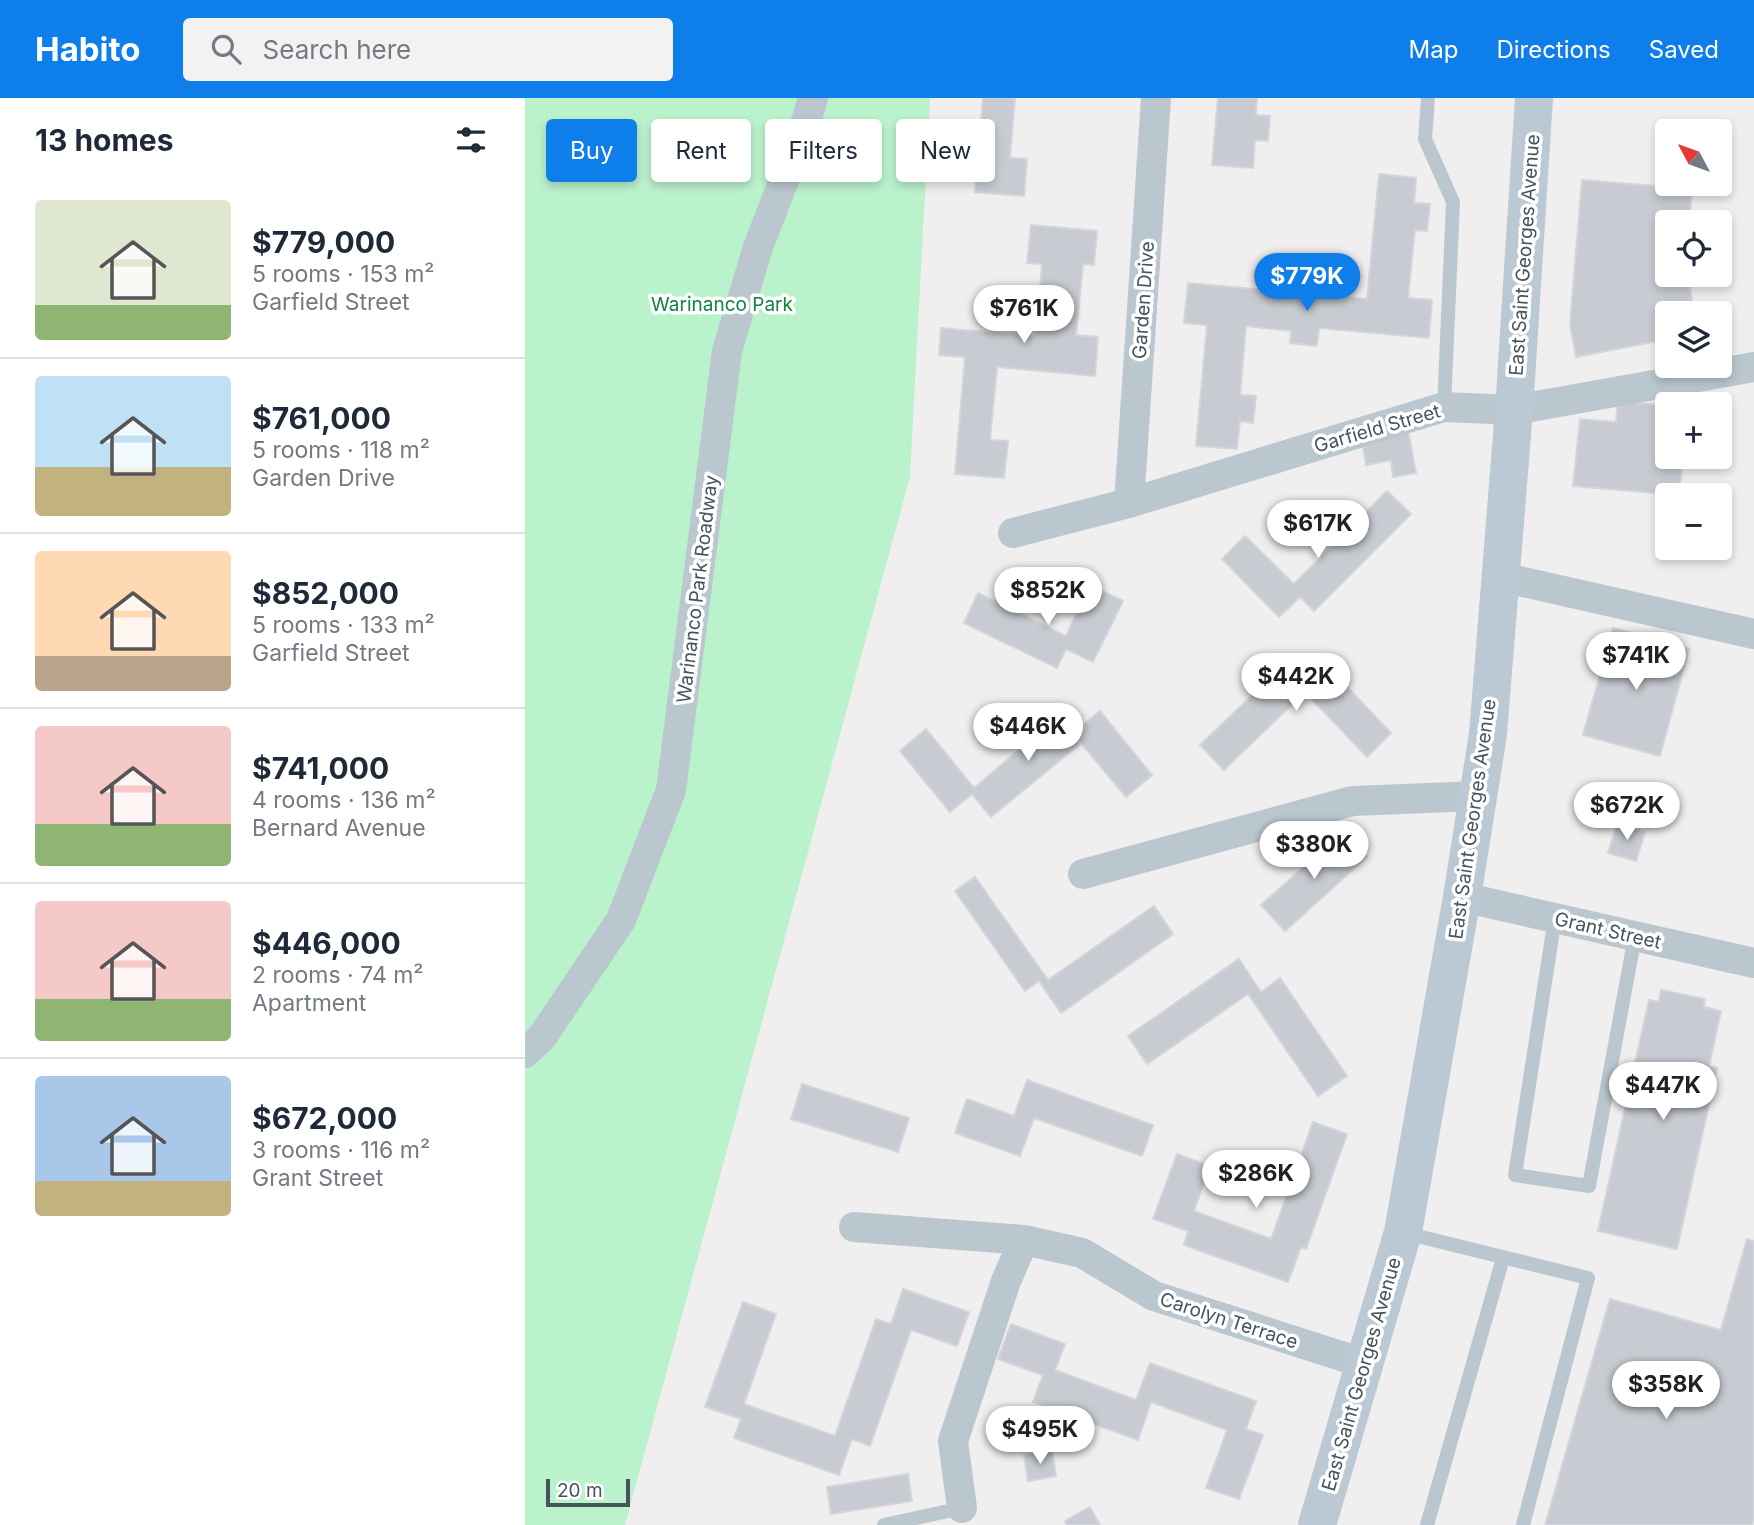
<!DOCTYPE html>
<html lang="en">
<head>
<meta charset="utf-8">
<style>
  :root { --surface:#fff; --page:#f2f2f3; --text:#1f2937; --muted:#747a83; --line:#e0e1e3; --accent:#0e7eeb }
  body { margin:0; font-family:Inter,sans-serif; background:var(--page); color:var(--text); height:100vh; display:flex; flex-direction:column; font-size:26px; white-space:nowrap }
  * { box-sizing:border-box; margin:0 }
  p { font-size:23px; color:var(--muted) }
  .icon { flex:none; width:38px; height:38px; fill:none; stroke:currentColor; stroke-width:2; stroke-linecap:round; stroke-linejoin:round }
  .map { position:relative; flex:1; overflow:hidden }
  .sheet { display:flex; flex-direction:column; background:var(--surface); width:525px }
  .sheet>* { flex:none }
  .banner { position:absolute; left:21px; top:21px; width:665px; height:63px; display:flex; gap:14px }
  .needle { width:46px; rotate:311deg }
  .fabs { position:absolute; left:1130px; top:21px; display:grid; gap:14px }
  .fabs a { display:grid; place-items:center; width:77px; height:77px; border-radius:7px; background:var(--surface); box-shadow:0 4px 10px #0003; font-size:35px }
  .scale { position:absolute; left:21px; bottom:18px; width:84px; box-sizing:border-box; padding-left:7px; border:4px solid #45545d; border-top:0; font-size:19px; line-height:24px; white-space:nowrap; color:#45545d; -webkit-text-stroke:5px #fff; paint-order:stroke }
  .price { position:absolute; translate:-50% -60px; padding:0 16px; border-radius:24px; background:#fff; color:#222; font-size:23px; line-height:46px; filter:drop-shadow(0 2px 4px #0008) }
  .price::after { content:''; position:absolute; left:50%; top:42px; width:21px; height:16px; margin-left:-10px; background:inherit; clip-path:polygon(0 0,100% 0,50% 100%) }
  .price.current { background:var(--accent); color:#fff }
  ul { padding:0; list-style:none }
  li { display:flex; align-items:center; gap:21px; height:175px; padding:0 35px }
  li+li { border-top:2px solid var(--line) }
  li span { display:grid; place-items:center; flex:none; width:196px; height:140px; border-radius:7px; color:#555 }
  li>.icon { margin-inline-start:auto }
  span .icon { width:84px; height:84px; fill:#fffc; stroke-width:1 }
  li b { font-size:30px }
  h2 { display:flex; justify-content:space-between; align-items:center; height:84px; padding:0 35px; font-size:30px }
  .tag { padding:0 24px; border-radius:7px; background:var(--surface); box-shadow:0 4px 10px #0003; font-size:24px; line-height:63px }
  .tag.current { background:var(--accent); color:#fff }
  header { display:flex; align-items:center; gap:42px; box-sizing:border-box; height:98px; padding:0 35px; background:var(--accent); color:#fff }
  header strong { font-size:33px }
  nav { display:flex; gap:38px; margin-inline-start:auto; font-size:24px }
  .search { width:490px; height:63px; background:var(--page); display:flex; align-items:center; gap:18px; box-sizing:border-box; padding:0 24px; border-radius:7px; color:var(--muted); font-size:26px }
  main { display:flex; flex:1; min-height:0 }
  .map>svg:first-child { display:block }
  .green { fill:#baf2cc }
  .building { fill:#c8ccd2; stroke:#d2d5db; stroke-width:2 }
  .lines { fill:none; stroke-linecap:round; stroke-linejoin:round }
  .service { stroke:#bbc7cf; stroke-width:14 }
  .minor { stroke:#bbc7cf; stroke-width:30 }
  .secondary { stroke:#bbc9d4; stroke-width:38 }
  .labels { text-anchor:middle; stroke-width:7; stroke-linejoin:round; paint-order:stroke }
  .street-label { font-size:19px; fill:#45545d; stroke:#fff }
  .park-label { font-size:19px; fill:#118342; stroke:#fff }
</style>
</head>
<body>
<header>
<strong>Habito</strong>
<div class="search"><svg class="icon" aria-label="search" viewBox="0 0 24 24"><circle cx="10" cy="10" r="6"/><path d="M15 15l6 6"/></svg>Search here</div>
<nav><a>Map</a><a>Directions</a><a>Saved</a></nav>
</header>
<main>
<section class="sheet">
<h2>13 homes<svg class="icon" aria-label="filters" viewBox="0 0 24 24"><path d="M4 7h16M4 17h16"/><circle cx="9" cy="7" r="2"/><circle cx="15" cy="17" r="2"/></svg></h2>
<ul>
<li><span style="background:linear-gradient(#dfe7d0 75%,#8fb573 0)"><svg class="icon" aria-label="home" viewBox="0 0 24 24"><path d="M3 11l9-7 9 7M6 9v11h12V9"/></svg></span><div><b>$779,000</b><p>5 rooms · 153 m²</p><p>Garfield Street</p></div></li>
<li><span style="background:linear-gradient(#bfe0f5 65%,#c2b280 0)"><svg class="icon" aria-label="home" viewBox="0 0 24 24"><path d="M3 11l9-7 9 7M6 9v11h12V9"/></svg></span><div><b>$761,000</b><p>5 rooms · 118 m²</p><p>Garden Drive</p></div></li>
<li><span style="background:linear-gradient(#ffd9b3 75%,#b9a48a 0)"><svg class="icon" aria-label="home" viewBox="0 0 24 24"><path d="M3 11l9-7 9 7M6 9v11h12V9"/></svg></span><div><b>$852,000</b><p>5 rooms · 133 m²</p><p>Garfield Street</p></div></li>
<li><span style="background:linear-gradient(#f6c9c9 70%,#8fb573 0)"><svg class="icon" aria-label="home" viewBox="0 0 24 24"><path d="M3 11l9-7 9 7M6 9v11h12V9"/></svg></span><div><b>$741,000</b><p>4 rooms · 136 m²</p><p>Bernard Avenue</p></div></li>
<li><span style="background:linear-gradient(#f6c9c9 70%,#8fb573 0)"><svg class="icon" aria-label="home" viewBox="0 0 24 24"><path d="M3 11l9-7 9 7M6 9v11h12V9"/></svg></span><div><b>$446,000</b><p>2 rooms · 74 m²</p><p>Apartment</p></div></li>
<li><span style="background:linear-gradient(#a9c7e8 75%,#c2b280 0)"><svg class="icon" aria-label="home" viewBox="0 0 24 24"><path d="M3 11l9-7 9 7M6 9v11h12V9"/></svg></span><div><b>$672,000</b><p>3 rooms · 116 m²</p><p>Grant Street</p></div></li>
</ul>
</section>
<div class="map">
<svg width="1229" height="1427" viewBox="0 0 1229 1427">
  <rect width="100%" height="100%" fill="#f1eeef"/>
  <path class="green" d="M0,0H405L385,379L100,1427H0Z"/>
  <path class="building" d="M458,0H490L485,60L502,61L499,98L450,94Z
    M693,0H732L731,17L745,18L743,43L730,42L728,70L687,67Z
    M854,76L891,80L889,105L905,106L902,133L890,132L883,200L907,202L904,240L794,230L792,248L765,245L766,233L721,228L715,297L731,298L728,325L715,323L712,351L671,348L682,227L659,225L663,185L842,201Z
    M1057,82L1167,91L1164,124H1143V177H1163L1169,215H1143V241L1051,259L1045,226Z
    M506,127L572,133L569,167L558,166L551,237L573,239L570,278L472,269L465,342L483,343L479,380L430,376L440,259L414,257L416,230L511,238L517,166L502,165Z
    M1093,303L1143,308V359H1158L1154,397L1048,388L1055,321L1091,324Z
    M882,326L891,375L868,379L866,362L841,367L836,335Z
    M862,393L886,416L789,513L775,499L754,519L697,461L720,438L769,486Z
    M565,487L598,503L568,564L541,551L532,570L439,525L453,495L541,538Z
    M1088,530L1164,551L1135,658L1058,637Z
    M794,559L866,635L842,659L780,594L699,672L675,647L759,567L772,581Z
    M575,613L627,677L601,699L556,645L466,719L447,696L425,714L375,653L401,631L449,690L538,615L552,632Z
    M1111,694L1131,699L1124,730L1103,725Z
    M1092,726L1120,734L1111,763L1083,755Z
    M819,733L842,759L760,833L736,807Z
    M450,779L523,882L629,808L648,836L536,915L514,883L500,893L430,793Z
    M714,861L736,894L755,880L822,978L793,998L723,896L622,966L603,938Z
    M1136,892L1180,901L1179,909L1196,913L1184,968L1192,970L1152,1151L1073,1133L1124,902L1134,904Z
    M502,982L628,1027L617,1058L509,1020L495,1058L430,1035L442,1001L489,1018Z
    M277,986L384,1020L373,1054L266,1021Z
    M788,1024L822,1036L781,1151L776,1149L763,1184L659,1147L663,1133L628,1121L652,1056L685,1068L669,1113L746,1141Z
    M1222,1141L1229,1143V1420L1227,1427H1020L1085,1201L1196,1232Z
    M378,1191L444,1214L432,1248L386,1232L345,1348L327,1341L314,1377L209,1340L216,1321L180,1309L218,1204L251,1216L219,1306L310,1338L351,1221L366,1226Z
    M486,1226L540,1246L530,1272L611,1302L625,1265L731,1303L721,1331L738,1337L714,1401L681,1390L702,1332L626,1304L613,1342L508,1304L518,1277L473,1261Z
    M527,1353L531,1378L503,1383L499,1357Z
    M383,1376L387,1403L306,1416L302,1389Z
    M565,1409L575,1427H542L540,1423Z"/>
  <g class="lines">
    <path class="service" d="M903,0L900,41L928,104L919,309
      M1030,820L990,1077L1064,1088L1110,838
      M880,1135L1063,1180L998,1427
      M359,1427L437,1410
      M902,1427L978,1160"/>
    <path class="minor" d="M604,405L631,0
      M488,435L604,405L919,309L989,312L1229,269
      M976,479L1229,536
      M558,776L827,703L953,698
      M937,799L1229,865
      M0,955L17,939L96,822L146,692L202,253L233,149L278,33L288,0
      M329,1129L499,1142L557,1155L629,1198L838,1265
      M437,1410L428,1343L481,1183L499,1142"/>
    <path class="secondary" d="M792,1427L878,1134L937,799L963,636L989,312L1009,0"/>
  </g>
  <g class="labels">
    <g class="street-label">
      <text transform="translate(999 157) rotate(-86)" y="7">East Saint Georges Avenue</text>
      <text transform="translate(618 202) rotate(-86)" y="7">Garden Drive</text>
      <text transform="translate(852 330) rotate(-16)" y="7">Garfield Street</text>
      <text transform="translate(172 491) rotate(-83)" y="7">Warinanco Park Roadway</text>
      <text transform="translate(947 721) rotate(-82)" y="7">East Saint Georges Avenue</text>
      <text transform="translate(1083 832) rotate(13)" y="7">Grant Street</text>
      <text transform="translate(704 1222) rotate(18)" y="7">Carolyn Terrace</text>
      <text transform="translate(836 1276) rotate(-74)" y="7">East Saint Georges Avenue</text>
    </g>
    <g class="park-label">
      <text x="197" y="213">Warinanco Park</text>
    </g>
  </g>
</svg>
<div class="fabs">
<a><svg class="needle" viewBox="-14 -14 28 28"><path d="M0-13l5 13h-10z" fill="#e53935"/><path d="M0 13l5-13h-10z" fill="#747a83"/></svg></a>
<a><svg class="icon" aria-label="locate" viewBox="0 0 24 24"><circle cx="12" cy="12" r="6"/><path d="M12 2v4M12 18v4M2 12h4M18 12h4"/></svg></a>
<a><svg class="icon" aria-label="layers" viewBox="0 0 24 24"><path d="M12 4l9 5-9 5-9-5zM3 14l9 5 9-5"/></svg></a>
<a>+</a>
<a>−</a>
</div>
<div class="scale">20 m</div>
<b class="price current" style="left:782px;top:215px">$779K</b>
<b class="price" style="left:499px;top:247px">$761K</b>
<b class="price" style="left:793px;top:462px">$617K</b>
<b class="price" style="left:523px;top:529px">$852K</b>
<b class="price" style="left:1111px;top:594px">$741K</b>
<b class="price" style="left:771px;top:615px">$442K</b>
<b class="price" style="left:503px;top:665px">$446K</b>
<b class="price" style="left:1102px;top:744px">$672K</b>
<b class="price" style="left:789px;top:783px">$380K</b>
<b class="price" style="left:1138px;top:1024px">$447K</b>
<b class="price" style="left:731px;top:1112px">$286K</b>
<b class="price" style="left:1141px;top:1323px">$358K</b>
<b class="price" style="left:515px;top:1368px">$495K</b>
<div class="banner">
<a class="tag current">Buy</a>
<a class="tag">Rent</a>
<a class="tag">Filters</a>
<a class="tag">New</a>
</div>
</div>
</main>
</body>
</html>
